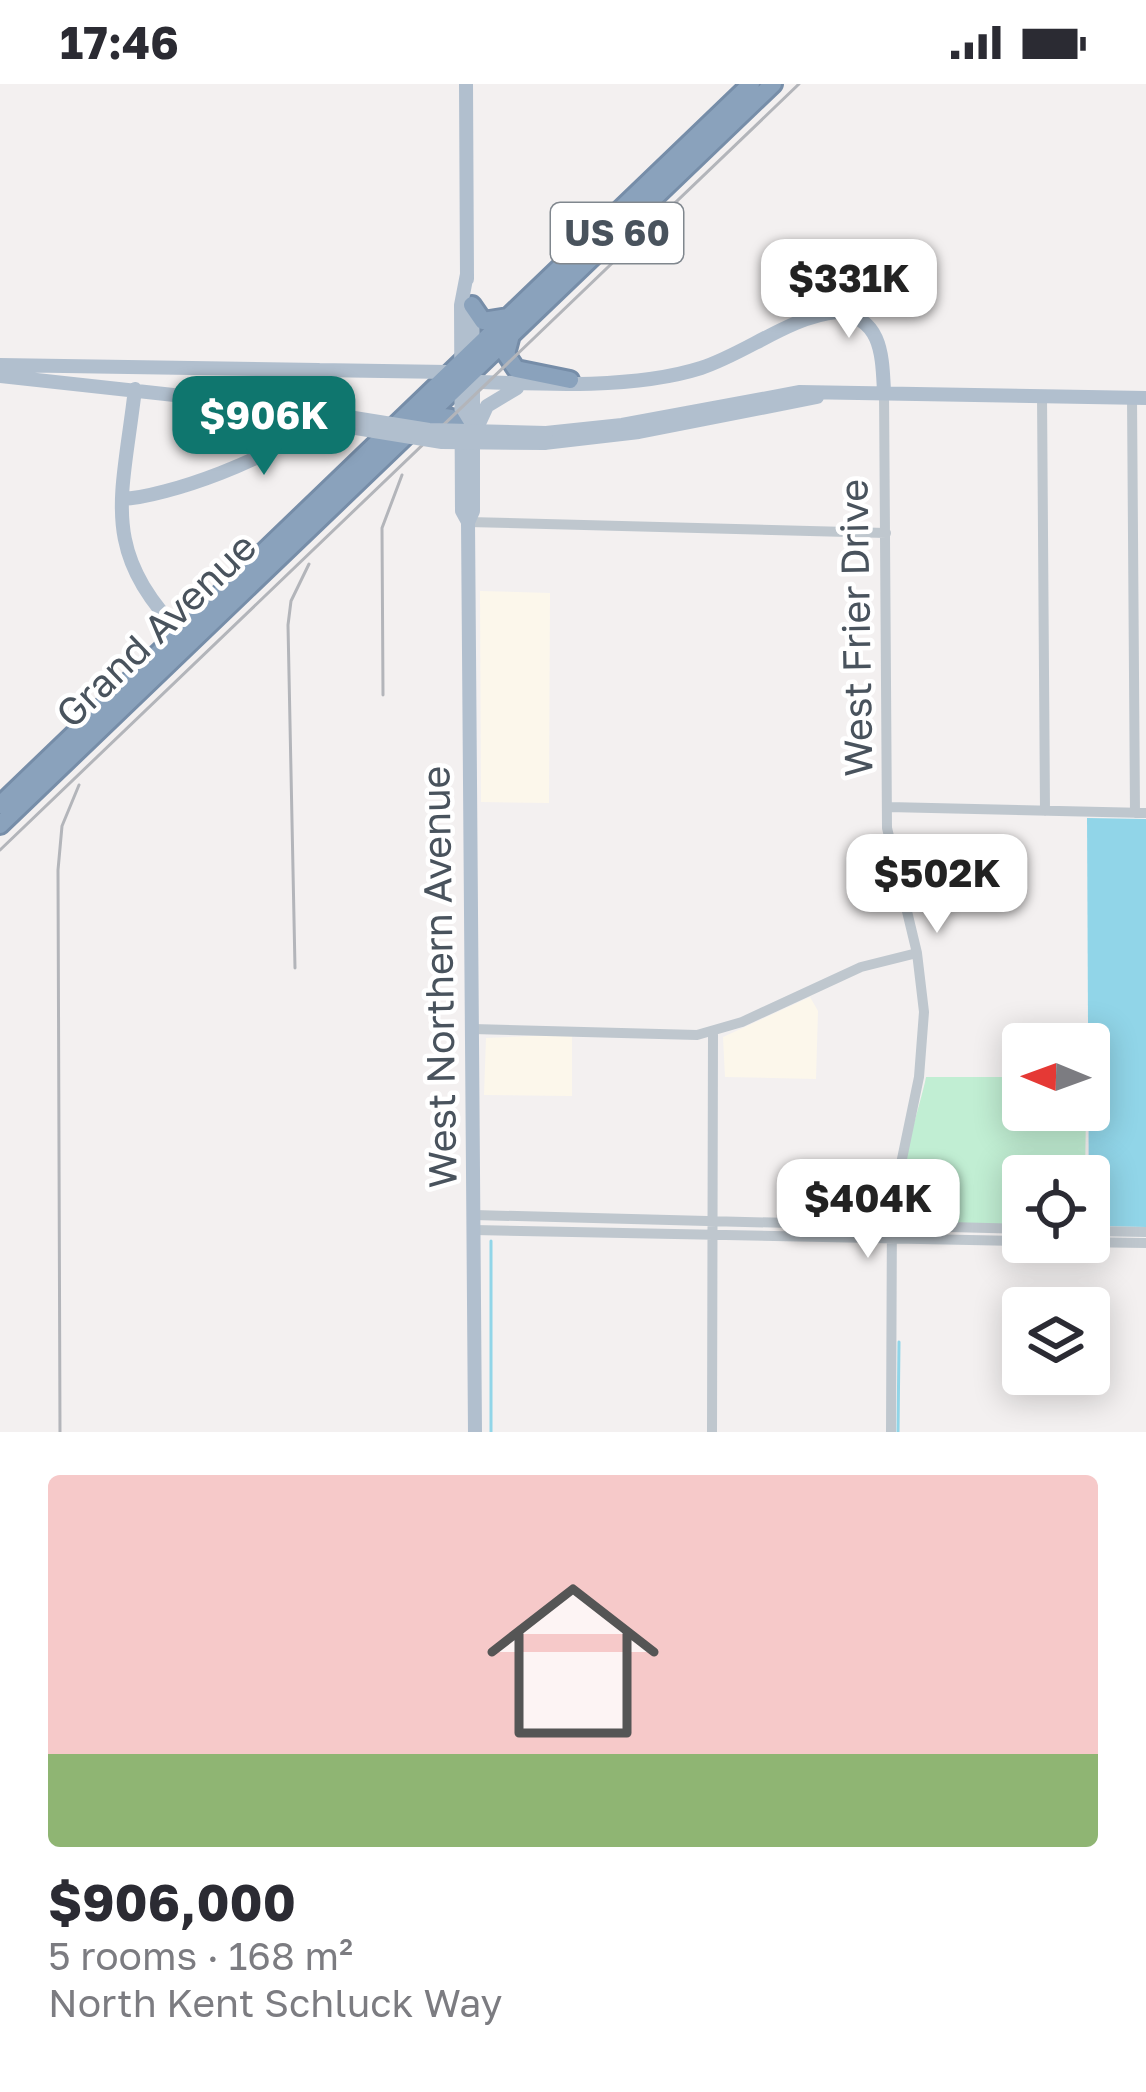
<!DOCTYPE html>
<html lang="en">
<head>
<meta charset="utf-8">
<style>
  :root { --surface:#fff; --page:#f2f2f3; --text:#2b2b33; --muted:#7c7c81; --line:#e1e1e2; --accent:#0f766e }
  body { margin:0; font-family:"Golos Text",sans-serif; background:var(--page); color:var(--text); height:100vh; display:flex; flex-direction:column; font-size:45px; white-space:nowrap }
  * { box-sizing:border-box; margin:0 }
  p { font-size:39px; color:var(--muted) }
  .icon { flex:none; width:66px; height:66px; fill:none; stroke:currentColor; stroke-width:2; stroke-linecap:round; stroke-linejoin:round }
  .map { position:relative; height:1348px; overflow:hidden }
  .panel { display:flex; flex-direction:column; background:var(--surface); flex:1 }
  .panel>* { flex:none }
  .needle { width:78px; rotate:271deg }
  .fabs { position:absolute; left:1002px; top:939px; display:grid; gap:24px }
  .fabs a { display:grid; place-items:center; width:108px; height:108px; border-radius:12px; background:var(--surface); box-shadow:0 6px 30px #0003; font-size:60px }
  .price { position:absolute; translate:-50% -102px; padding:0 27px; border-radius:24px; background:#fff; color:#222; font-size:39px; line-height:78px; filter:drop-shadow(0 3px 6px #0008) }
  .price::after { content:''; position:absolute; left:50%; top:72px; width:36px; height:27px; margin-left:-18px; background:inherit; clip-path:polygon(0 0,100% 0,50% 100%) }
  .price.selected { background:var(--accent); color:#fff }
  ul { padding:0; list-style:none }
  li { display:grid; align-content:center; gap:24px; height:636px; padding:0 48px }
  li+li { border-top:3px solid var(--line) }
  li span { display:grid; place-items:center; height:372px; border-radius:12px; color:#555 }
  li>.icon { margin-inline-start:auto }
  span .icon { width:216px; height:216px; fill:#fffc; stroke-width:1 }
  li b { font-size:51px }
  .status { display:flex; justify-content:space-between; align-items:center; height:84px; padding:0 60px; background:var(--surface); direction:ltr }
  .status svg { height:33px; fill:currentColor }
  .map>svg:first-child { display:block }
  .commercial { fill:#fcf7eb }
  .green { fill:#c1eed3 }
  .water { fill:#91d5e8 }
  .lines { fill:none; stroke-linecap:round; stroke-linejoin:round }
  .stream { stroke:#91d5e8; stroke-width:3 }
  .highway-casing { stroke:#768da8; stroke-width:22 }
  .minor { stroke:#bfc7ce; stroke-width:10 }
  .major { stroke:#b1bfce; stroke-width:14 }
  .highway { stroke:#8aa2bc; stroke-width:16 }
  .rail { stroke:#b3b5ba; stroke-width:3 }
  .major-bridge { stroke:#b1bfce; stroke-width:14 }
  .labels { text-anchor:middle; stroke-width:9; stroke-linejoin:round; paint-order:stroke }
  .shield { fill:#fff; stroke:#80878e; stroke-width:3 }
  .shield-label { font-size:36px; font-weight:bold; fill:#49535d }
  .street-label { font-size:39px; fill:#49535d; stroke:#fff }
</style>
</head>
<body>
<div class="status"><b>17:46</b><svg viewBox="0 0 49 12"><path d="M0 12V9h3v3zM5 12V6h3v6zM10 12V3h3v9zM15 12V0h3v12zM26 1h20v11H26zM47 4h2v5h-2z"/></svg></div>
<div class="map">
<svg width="1146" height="1348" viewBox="0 0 1146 1348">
  <rect width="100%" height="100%" fill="#f3f0f0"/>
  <path class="commercial" d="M480,507L550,509L549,719L481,718Z
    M810,913L818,927L816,995L725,993L723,953Z
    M572,950V1012L484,1011L486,954Z"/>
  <path class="green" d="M926,993H1023V1026H1086L1085,1092H1023V1141L905,1137C888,1112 920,1025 926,993Z"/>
  <path class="water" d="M1087,734L1146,735V1143L1089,1142Z"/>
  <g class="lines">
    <path class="stream" d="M491,1157V1348
      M898,1348L899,1258"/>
    <g class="highway-casing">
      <path id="highway" d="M472,221L483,237L508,233
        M511,251L506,270L516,285L570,296
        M422,340L437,332L451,334L462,352
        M0,721L751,0
        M0,741L773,0"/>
    </g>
    <path class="minor" d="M884,307L887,744L917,869L924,928L919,993L892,1123L891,1348
      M1042,311L1045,727
      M1132,313L1135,729
      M468,438L886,449
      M888,723L1146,729
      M473,945L697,951L742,938L861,883L917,869
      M474,1131L1023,1145
      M474,1146L1023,1157
      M1089,1147L1146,1148
      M1077,1158L1146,1159
      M712,1348L713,948"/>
    <path class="major" d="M466,0L467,195
      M467,190L461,221L462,427L468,438L475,1348
      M472,222L473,272
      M0,281L447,288L473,312
      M0,292L292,324
      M461,297C534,300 632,306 701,284C745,270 791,232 837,228C882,234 882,270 884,307
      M135,305C122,417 98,466 185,554
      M239,320L282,332
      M476,346L487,322L517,304
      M546,349L622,341L800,308L1146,314
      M544,359L639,348L817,313
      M122,415C164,414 281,372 309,339C320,325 321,304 319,286
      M468,438L473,427V306"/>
    <use href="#highway" class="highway"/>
    <path class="rail" d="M383,611L382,444L402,391
      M0,766L799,0
      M295,884L288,541L291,517L309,480
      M60,1348L58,786L62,742L79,701"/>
    <path class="major-bridge" d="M292,324L429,346L546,349
      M282,332L442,358L544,359"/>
  </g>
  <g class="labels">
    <rect class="shield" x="551" y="119" width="132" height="60" rx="9"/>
    <g class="shield-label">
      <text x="617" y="162">US 60</text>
    </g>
    <g class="street-label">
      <text transform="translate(856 544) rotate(-91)" y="14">West Frier Drive</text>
      <text transform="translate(156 546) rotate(-44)" y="14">Grand Avenue</text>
      <text transform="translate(439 893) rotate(-91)" y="14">West Northern Avenue</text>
    </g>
  </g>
</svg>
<div class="fabs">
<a><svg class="needle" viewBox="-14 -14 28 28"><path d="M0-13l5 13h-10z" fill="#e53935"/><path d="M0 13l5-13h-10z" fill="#7c7c81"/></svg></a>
<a><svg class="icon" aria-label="locate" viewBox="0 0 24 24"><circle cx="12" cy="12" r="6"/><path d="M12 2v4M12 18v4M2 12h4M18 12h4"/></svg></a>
<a><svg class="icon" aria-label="layers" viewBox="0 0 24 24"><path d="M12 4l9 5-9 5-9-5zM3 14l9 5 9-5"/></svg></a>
</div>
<b class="price" style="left:849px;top:257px">$331K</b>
<b class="price selected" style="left:264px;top:394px">$906K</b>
<b class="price" style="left:937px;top:852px">$502K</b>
<b class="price" style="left:868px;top:1177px">$404K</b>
</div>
<section class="panel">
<ul>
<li><span style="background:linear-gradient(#f6c9c9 75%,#8fb573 0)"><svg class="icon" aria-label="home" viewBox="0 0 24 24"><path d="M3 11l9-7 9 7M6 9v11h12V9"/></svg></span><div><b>$906,000</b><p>5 rooms · 168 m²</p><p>North Kent Schluck Way</p></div></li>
</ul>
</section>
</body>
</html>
